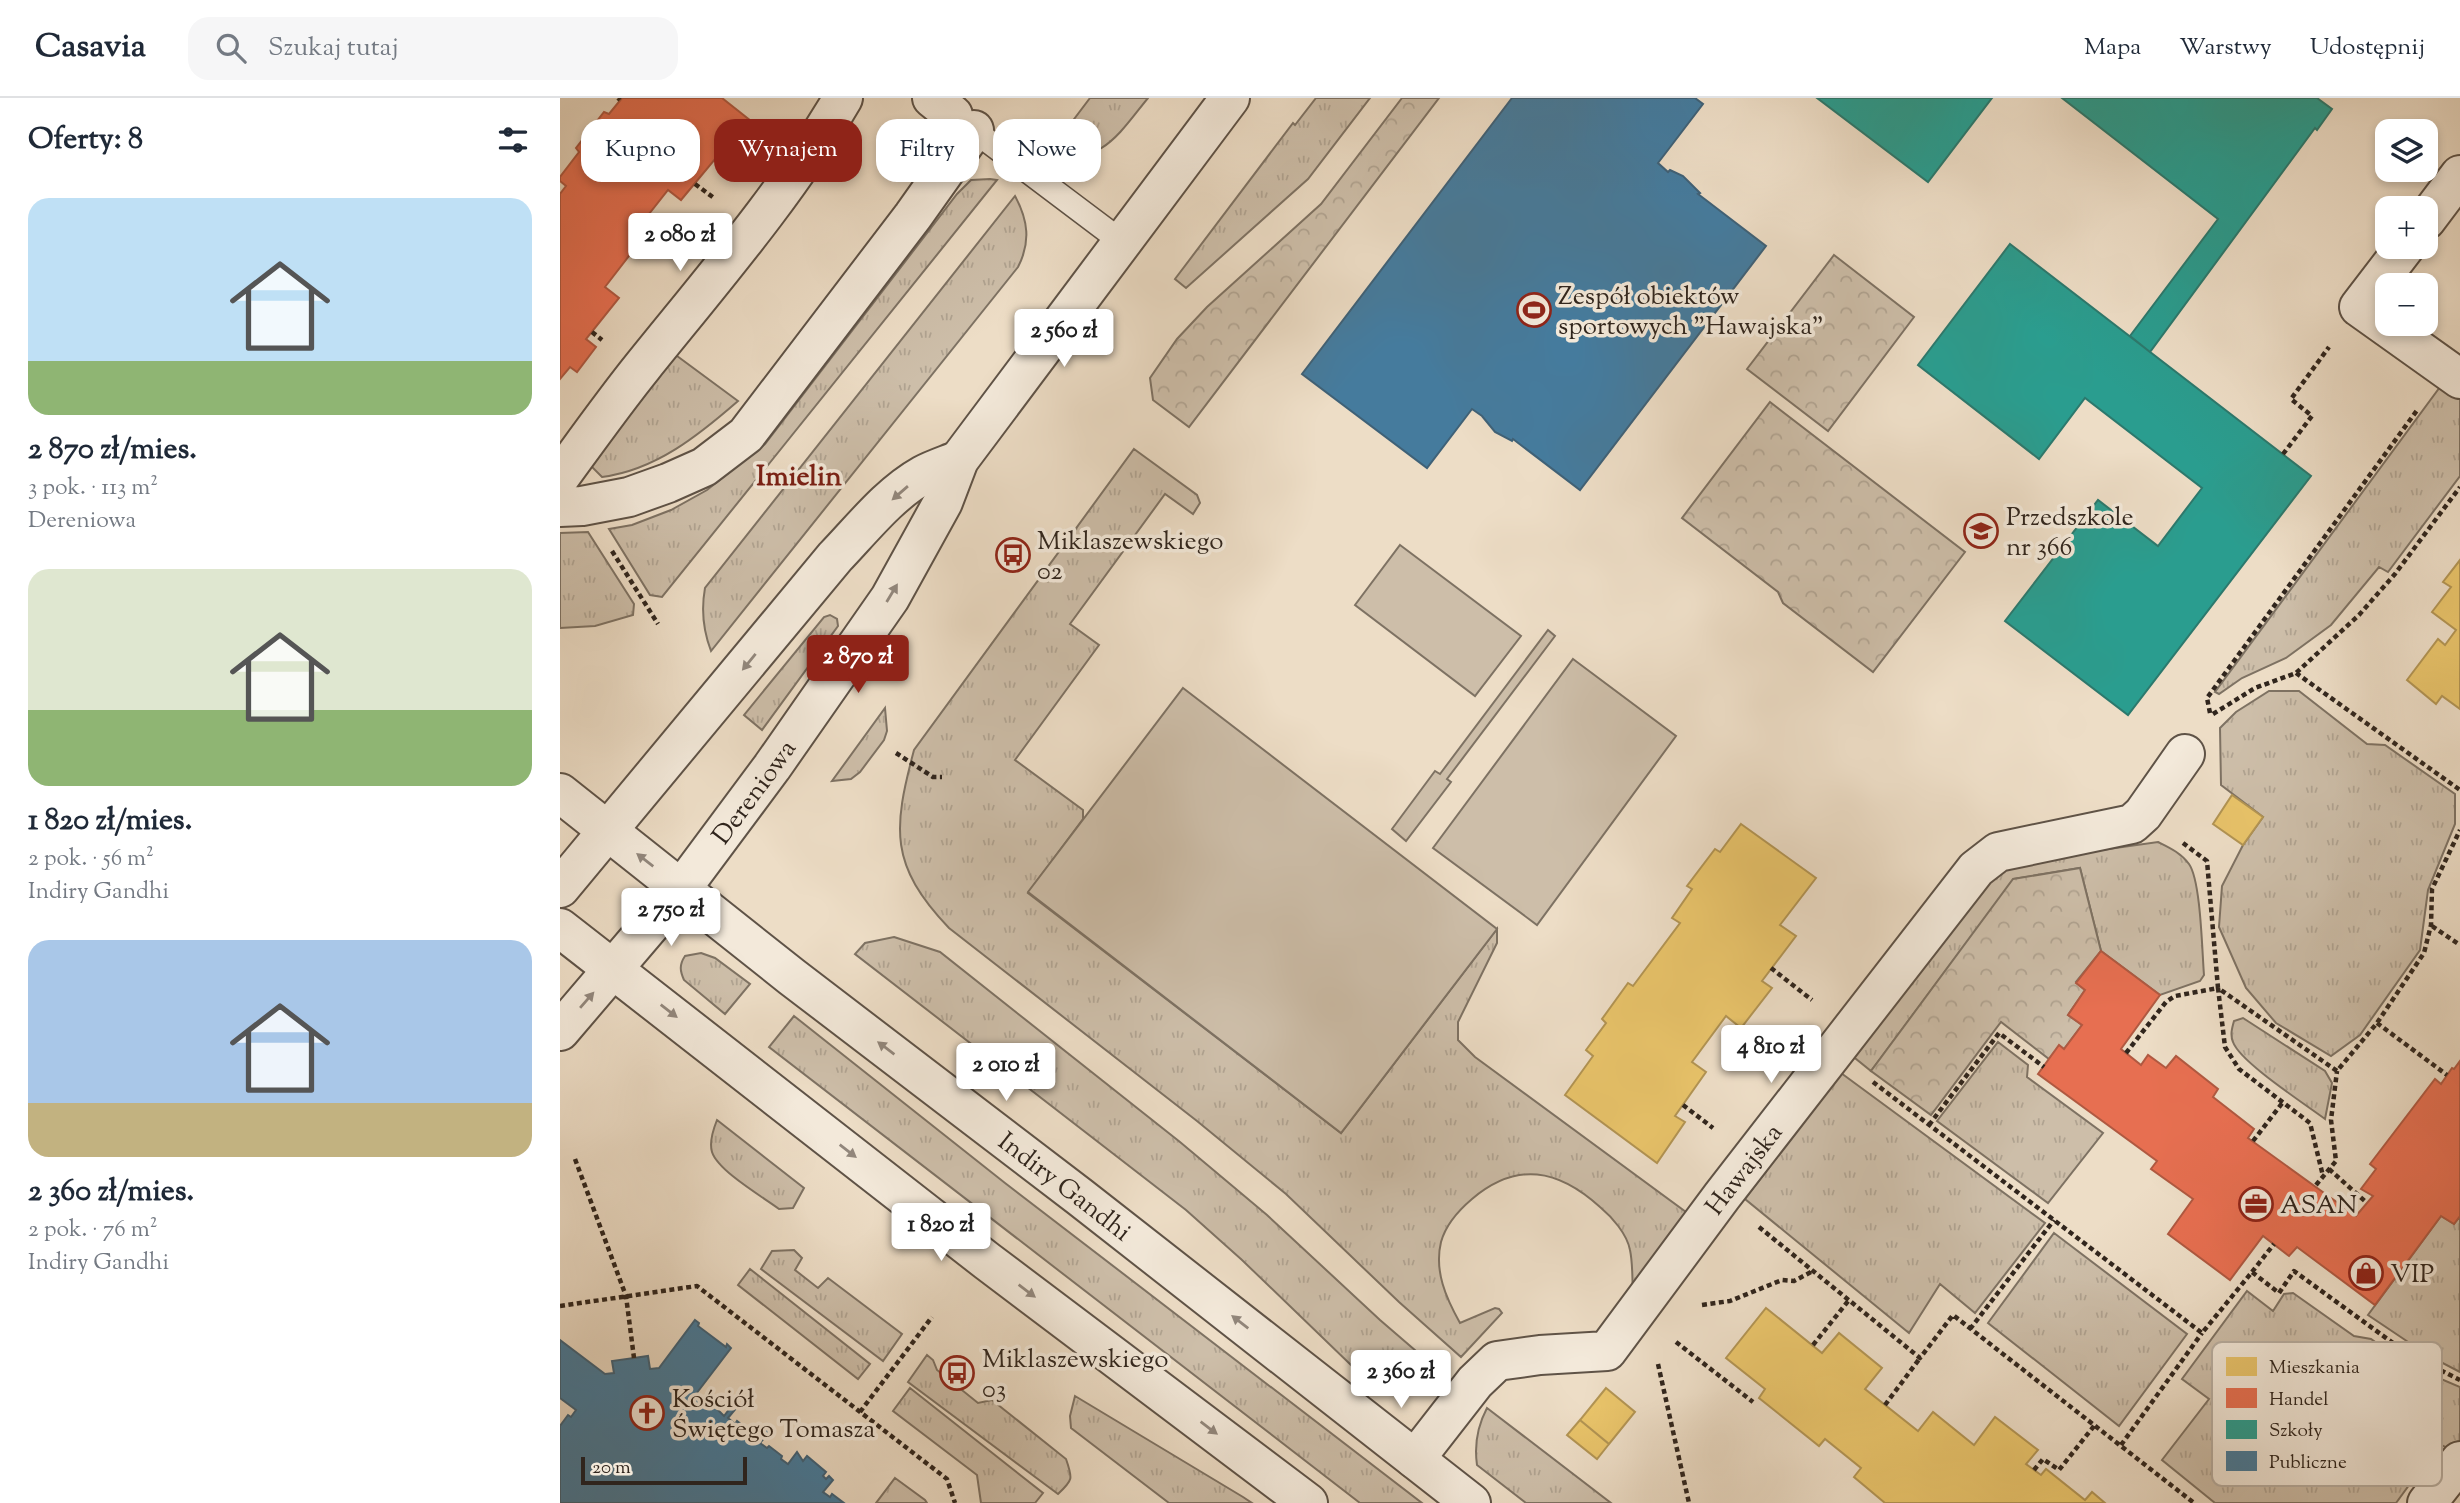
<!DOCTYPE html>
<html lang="pl">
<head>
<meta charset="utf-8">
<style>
  :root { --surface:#fff; --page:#f6f6f7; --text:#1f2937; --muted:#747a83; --line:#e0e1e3; --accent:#8f2418 }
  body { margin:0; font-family:"Sorts Mill Goudy",serif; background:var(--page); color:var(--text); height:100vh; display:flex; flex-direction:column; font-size:26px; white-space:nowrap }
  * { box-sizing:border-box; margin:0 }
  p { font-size:23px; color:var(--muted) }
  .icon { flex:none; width:38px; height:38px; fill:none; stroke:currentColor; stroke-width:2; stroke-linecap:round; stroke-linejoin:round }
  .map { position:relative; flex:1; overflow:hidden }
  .drawer { display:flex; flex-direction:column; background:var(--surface); width:560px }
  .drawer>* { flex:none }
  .top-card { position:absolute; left:21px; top:21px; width:665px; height:63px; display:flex; gap:14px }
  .tools { position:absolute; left:1815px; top:21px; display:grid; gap:14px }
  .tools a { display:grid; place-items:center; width:63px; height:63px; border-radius:14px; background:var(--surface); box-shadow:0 4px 10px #0003; font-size:35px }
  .scale { position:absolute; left:21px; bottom:18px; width:166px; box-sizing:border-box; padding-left:7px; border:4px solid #30251d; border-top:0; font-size:19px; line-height:24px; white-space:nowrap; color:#30251d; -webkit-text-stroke:5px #f3e9da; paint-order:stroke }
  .price { position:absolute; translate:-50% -60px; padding:0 16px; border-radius:7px; background:#fff; color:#222; font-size:23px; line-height:46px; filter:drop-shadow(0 2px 4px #0008) }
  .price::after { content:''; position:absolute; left:50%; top:42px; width:21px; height:16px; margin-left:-10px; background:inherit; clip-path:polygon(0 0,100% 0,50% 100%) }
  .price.selected { background:var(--accent); color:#fff }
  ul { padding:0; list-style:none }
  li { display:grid; align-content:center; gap:14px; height:371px; padding:0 28px }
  li span { display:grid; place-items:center; height:217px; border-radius:21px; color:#555 }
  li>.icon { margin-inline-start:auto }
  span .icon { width:126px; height:126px; fill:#fffc; stroke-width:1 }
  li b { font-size:30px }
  h2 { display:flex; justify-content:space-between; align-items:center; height:84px; padding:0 28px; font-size:30px }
  .tag { padding:0 24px; border-radius:21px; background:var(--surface); box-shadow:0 4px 10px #0003; font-size:24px; line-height:63px }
  .tag.selected { background:var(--accent); color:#fff }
  header { display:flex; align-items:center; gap:42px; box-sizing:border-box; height:98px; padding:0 35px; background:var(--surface); border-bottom:2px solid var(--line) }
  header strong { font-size:33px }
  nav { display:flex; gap:38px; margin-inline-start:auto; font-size:24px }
  .search { width:490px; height:63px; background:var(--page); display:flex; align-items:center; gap:18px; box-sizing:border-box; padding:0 24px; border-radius:21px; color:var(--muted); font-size:26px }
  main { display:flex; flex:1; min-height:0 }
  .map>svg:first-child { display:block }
  .grass { fill:url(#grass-tufts); stroke:#7e7263; stroke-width:2 }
  .forest { fill:url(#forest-crowns); stroke:#7e7263; stroke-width:2 }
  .pitch { fill:#cdbea9; stroke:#7e7263; stroke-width:2 }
  .homes { fill:#e9c46a; stroke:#b29453; stroke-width:2 }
  .shops { fill:#e76f51; stroke:#b05941; stroke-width:2 }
  .schools { fill:#2a9d8f; stroke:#2c796d; stroke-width:2 }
  .public { fill:#457b9d; stroke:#3f6177; stroke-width:2 }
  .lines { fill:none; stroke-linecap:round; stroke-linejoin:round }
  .service-casing { stroke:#5f5347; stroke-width:26 }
  .minor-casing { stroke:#5f5347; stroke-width:42 }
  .tertiary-casing { stroke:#5f5347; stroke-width:42 }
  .path { stroke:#30251d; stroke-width:4.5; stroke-dasharray:5 3.5; stroke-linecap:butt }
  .service { stroke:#f3e9da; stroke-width:23 }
  .minor { stroke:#f3e9da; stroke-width:38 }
  .tertiary { stroke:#f3e9da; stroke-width:38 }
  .oneway { fill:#92877c }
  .labels { text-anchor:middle; stroke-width:7; stroke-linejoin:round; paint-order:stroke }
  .poi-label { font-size:26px; fill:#30251d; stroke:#f3e9da; text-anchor:start }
  .street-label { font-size:26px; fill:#30251d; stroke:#f3e9da }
  .neighbourhood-label { font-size:28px; font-weight:bold; fill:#7a1f14; stroke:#f3e9da }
  .key { fill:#f3e9da; stroke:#b8aea1; stroke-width:2 }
  .key-label { font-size:19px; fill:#30251d }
</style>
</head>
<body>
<header>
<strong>Casavia</strong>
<div class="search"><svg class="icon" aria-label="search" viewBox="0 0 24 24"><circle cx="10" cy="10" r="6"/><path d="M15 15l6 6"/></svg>Szukaj tutaj</div>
<nav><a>Mapa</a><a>Warstwy</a><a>Udostępnij</a></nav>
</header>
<main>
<section class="drawer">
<h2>Oferty: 8<svg class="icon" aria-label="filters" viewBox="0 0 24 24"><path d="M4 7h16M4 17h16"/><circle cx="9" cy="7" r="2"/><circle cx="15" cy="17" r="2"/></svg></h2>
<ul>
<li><span style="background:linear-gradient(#bfe0f5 75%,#8fb573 0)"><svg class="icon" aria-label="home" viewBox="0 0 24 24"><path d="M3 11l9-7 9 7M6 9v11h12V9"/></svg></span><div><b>2 870 zł/mies.</b><p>3 pok. · 113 m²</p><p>Dereniowa</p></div></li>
<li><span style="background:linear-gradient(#dfe7d0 65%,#8fb573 0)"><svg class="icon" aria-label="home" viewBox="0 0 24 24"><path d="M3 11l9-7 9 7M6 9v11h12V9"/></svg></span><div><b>1 820 zł/mies.</b><p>2 pok. · 56 m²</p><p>Indiry Gandhi</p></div></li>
<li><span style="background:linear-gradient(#a9c7e8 75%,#c2b280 0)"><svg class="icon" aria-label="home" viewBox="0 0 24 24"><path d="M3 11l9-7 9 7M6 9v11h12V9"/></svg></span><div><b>2 360 zł/mies.</b><p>2 pok. · 76 m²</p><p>Indiry Gandhi</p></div></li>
</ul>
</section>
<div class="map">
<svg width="1900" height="1405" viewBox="0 0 1900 1405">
  <defs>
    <pattern id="grass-tufts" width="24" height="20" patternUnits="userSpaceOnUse" patternTransform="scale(1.75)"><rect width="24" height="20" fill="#cdbea9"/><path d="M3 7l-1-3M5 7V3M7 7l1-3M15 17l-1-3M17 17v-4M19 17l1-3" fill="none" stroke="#b0a391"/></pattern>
    <pattern id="forest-crowns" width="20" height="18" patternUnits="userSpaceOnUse" patternTransform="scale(1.75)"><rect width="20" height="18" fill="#cdbea9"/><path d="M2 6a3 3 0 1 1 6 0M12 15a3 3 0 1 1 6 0" fill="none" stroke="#b0a391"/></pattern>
  </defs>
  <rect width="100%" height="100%" fill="#edddc6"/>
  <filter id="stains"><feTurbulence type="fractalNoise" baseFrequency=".00286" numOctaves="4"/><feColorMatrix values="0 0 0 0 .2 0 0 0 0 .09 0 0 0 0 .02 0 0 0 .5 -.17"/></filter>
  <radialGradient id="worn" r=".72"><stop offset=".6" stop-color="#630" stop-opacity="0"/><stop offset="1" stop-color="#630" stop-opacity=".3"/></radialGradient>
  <path class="grass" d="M530,0H588C560,34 540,71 490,53Z
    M756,0H810L748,81L626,190L615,181L733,25L735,27Z
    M430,81L437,82L102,499L90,497L49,431L72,427L111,412L147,392L205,346L397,96L411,82Z
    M455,98C468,122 471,144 458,169L151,553C143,532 141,512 145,490Z
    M113,255L178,303C139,337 96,372 42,379L29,366Z
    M1880,289L1900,298V378L1828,474L1819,469L1771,527L1726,560L1682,580L1659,596L1655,594Z
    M574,351L637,397L640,405L633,416L605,396L510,526L539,547L455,662L523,712V721L468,795L781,1035L937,831V845L898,924V942L915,959L1130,1117L1073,1195C1072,1181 1073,1166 1070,1152C1067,1136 1052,1119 1040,1109C998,1071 957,1063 912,1101C899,1112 886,1126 881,1144C874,1173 886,1200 900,1225L935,1210L939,1211L942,1215L901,1259L839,1204L726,1096L637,1023L389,830C329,767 333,731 354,652Z
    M28,434L74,506L73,517L35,528L0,530V435Z
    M270,517L277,521L278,528L202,632L184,617L264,519Z
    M1709,593H1739L1807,646L1825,647L1895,696V726L1868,792L1860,852L1800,937L1771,958L1716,925L1686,890L1659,829L1662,788L1683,747L1703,719L1661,687L1660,630L1676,614Z
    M325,610L327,633L324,642L300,674L291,681L272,683Z
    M1598,744C1610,750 1621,755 1629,766C1641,783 1642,854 1644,877L1640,883L1600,897L1541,853L1520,770L1454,781L1311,973L1290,956L1442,766Z
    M334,839L380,854L620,1044L707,1117L820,1222L885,1278L868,1291L847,1297H826L792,1268L682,1162L626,1112L295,856L305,845Z
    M141,855L155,860L190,886L165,916L124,882C120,873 119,867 125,858Z
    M234,918L445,1085L862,1405H800L209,949Z
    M1683,920L1765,973L1772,985L1765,1021C1745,1006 1680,964 1673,944C1670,937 1672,930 1674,923Z
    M1438,944L1468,967L1467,979L1543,1035L1488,1105L1377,1023Z
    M1281,975L1485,1125L1415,1215L1380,1186L1349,1235L1185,1101Z
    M157,1022L244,1090L233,1110L219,1111C203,1099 158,1073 152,1054C149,1044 153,1032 157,1022Z
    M1881,1118L1894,1126L1900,1118V1274L1869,1258L1808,1217Z
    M1494,1135L1627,1236L1559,1328L1428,1225Z
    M234,1152L242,1160L235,1172L258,1190L268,1180L342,1236L323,1263L201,1171L212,1153Z
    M190,1171L310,1266L298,1281L178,1187Z
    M1687,1193L1713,1213L1724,1196L1733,1195L1794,1238L1811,1241L1846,1266L1900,1289V1345L1894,1353L1879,1346L1836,1405H1655L1602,1362L1649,1301L1622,1281Z
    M367,1257L373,1262L377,1272L418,1305L432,1302L506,1361C513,1381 513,1382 498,1396L348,1284Z
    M350,1290L483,1395L475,1405H421L417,1377L333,1313Z
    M515,1298L683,1399L692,1405H609L511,1330L510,1318Z
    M927,1310L1051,1405H966L917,1367C914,1346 917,1329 927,1310Z
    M335,1380L365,1402L367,1405H316Z"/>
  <path class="forest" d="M842,0H879L629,329L593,302L590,280L617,241L647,209L761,106Z
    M1274,157L1354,219L1268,333L1187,271Z
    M1210,304L1405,454L1313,574L1223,505L1218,494L1122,420Z
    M1520,770L1541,853L1516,884L1525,892L1508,917L1522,927L1504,951L1499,948L1489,961L1441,924L1371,1017L1311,973L1453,781Z"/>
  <path class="pitch" d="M840,447L961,538L915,598L795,507Z
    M988,532L995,538L887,681L891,684L846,743L832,731L875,673L880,676Z
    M1013,561L1116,638L977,827L873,750Z
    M623,590L937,831L781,1035L468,794Z"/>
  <path class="homes" d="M1900,462V611L1882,598L1876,606L1847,582L1878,541L1885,547L1896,532L1872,514L1891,489L1883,484Z
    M1672,697L1703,719L1683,747L1653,726Z
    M1181,726L1256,780L1220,827L1236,838L1202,883L1212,890L1181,930L1166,918L1132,964L1146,974L1115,1018L1125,1024L1097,1065L1005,997L1033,958L1026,952L1046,925L1042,921L1068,885L1073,888L1120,825L1112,820L1132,791L1127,788L1155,751L1160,754Z
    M1206,1210L1262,1255L1279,1235L1322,1270L1305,1291L1358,1333L1373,1314L1414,1347L1435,1319L1478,1352L1466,1366L1481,1377L1486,1371L1525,1402L1532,1394L1545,1405H1325L1294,1379L1301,1370L1265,1341L1259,1348L1199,1300L1205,1291L1166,1260Z
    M1046,1290L1075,1314L1049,1346L1020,1322Z
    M1020,1322L1049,1346L1037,1361L1007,1337Z"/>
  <path class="shops" d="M62,0H162L196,27L165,68L155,61L121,102L108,92L74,135L82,141L45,189L59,200L26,241L36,249L17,274L10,269L0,281V96L6,88L0,83V79L19,54L16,50L44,14L49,16Z
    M1541,853L1600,897L1561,951L1581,967L1588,957L1606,970L1616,958L1658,991L1653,999L1694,1031L1688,1040L1796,1118L1813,1098L1801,1091L1816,1071L1810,1066L1875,981L1881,986L1892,970L1894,971L1900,963V1118L1894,1126L1881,1118L1815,1207L1737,1149L1729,1158L1703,1138L1670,1182L1608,1136L1633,1101L1591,1071L1597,1063L1478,976L1499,947L1504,951L1522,927L1508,917L1525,892L1516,885Z"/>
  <path class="schools" d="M1257,0H1432L1368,84Z
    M1502,0H1757L1772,11L1757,32L1755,30L1590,254L1570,238L1658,121Z
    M1450,146L1751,378L1568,617L1445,523L1538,402L1598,448L1642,390L1525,300L1479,361L1358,267Z"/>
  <path class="public" d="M952,0H1135L1143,6L1098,65L1108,74L1110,72L1123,78L1140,95L1138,96L1206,148L1020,392L953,341L952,343L935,334L922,318L912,311L867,370L742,276Z
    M135,1222L139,1225L138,1228L166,1249L167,1246L171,1250L136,1296L143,1301L146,1299L159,1309L157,1311L164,1318L174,1305L178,1308L168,1320L175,1326L177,1323L191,1334L189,1336L196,1341L206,1330L210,1333L200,1345L207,1350L209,1348L222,1358L221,1361L228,1366L237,1354L243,1363L247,1358L266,1374L263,1378L266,1381L269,1378L273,1382L263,1394L270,1399L272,1396L284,1405H0V1328L8,1317L11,1319L16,1312L0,1300V1242L45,1276L54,1275L52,1263L74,1260L88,1258L90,1271L99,1270Z"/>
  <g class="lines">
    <g class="service-casing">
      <path id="service" d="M404,25L562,144"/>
    </g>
    <g class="minor-casing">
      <g id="minor">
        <path d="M372,0L393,17"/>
        <path d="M1866,122L1900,77"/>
        <path d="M1845,149L1799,209L1900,281"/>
        <path d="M0,379C27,342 54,304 83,268C153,181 226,97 283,0"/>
        <path d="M0,409L22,408L69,399L108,385L144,369L186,337L353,118L414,32"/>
        <path d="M0,790L275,459C302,431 329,396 363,377C374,371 387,367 399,362"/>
        <path id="s1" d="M0,933L122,790L212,669L330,500L383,404L399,362L670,0"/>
        <path id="s2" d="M855,1361L915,1284L937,1263L980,1257L1047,1253L1162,1098L1416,771L1438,754L1572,726L1583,716L1625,656"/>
        <path d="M1867,1405L1900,1363"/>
      </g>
    </g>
    <g class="tertiary-casing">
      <g id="tertiary">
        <path id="s3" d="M0,695L232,879L520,1099L911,1405"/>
        <path d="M0,830L427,1163L748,1405"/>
      </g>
    </g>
    <path class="path" d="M58,0L60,2
      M135,86L154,100
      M32,234L42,242
      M1723,356L1752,318L1731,301L1769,249
      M52,453L98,526
      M1736,575L1900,692
      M1650,615L1647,600L1858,311
      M1653,616L1695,590L1736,575L1799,517L1835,476L1900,389
      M336,655L373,679H382
      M1623,745L1647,763L1658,890L1777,973L1817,925L1864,855L1871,827L1872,791L1900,732
      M1872,828L1900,847
      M1211,870L1252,902
      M1817,925L1887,977
      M1566,955L1606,904L1615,898L1658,890L1665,949L1679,971L1750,1025L1763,1078
      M1313,984L1642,1235L1692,1174L1719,1195L1734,1173L1848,1256L1900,1282
      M1123,1007L1153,1030
      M1369,1027L1439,935L1484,969
      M1693,1043L1723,1004
      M15,1061L66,1198L74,1260
      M1769,1071L1807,1105
      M1756,1087L1776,1063L1771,1022L1777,973
      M1199,1129L1360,1260L1393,1217L1634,1405
      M1692,1174L1714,1146
      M1142,1207L1170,1203L1222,1182L1234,1183L1253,1173
      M0,1208L137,1188L387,1381L395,1405
      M1410,1231L1494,1122
      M1116,1244L1193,1304
      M1253,1247L1289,1202
      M1098,1266L1129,1405
      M1325,1307L1360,1260
      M300,1314L372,1219
      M1561,1347L1642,1235
      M1474,1372L1483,1361L1499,1372L1534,1328"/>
    <use href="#service" class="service"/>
    <use href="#minor" class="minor"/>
    <use href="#tertiary" class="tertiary"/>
  </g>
  <defs><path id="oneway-solid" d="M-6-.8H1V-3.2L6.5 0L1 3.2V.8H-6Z" transform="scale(1.75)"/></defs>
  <g class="oneway">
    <use href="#oneway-solid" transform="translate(340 395) rotate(139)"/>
    <use href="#oneway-solid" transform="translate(332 495) rotate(-59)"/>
    <use href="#oneway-solid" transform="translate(189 564) rotate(129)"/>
    <use href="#oneway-solid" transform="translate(85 762) rotate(-142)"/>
    <use href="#oneway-solid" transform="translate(27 902) rotate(-49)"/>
    <use href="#oneway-solid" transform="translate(109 913) rotate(38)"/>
    <use href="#oneway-solid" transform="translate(326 950) rotate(-143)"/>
    <use href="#oneway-solid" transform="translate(288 1053) rotate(38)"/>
    <use href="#oneway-solid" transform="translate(467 1193) rotate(37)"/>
    <use href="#oneway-solid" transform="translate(680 1224) rotate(-142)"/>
    <use href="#oneway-solid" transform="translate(649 1330) rotate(37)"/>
  </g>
  <defs>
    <g id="stadium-ring" transform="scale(1.75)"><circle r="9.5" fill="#f3e9da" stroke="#8f2418" stroke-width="1.5"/><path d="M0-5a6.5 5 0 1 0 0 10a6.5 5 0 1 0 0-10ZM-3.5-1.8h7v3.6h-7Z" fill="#8f2418"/></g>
    <g id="school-ring" transform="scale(1.75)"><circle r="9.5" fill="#f3e9da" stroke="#8f2418" stroke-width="1.5"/><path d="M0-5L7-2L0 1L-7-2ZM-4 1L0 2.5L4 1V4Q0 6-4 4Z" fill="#8f2418"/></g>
    <g id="bus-ring" transform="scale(1.75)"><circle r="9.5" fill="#f3e9da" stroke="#8f2418" stroke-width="1.5"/><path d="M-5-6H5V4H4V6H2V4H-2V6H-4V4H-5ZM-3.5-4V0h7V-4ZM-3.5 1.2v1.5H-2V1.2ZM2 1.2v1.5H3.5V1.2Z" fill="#8f2418"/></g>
    <g id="office-ring" transform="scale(1.75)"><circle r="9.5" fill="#f3e9da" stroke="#8f2418" stroke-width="1.5"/><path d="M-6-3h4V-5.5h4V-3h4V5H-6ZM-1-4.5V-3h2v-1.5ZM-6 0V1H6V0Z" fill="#8f2418"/></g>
    <g id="shop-ring" transform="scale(1.75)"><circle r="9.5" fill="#f3e9da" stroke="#8f2418" stroke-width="1.5"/><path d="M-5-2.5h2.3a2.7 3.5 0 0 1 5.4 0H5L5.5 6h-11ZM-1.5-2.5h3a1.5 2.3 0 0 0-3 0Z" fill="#8f2418"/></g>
    <g id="church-ring" transform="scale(1.75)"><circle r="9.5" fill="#f3e9da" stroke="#8f2418" stroke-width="1.5"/><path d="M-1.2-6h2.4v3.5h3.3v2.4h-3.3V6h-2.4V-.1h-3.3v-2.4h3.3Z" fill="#8f2418"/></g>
  </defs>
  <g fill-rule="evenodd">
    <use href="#stadium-ring" x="974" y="212"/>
    <use href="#school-ring" x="1421" y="433"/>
    <use href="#bus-ring" x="453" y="457"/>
    <use href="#office-ring" x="1696" y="1106"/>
    <use href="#shop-ring" x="1806" y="1175"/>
    <use href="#bus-ring" x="397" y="1275"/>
    <use href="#church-ring" x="87" y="1315"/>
  </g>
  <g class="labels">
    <g class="poi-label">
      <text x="998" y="206">Zespół obiektów<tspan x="998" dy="30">sportowych "Hawajska"</tspan></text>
      <text x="1446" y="427">Przedszkole<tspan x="1446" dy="30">nr 366</tspan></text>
      <text x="477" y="451">Miklaszewskiego<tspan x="477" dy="30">02</tspan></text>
      <text x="1720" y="1115">ASAN</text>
      <text x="1830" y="1184">VIP</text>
      <text x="422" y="1269">Miklaszewskiego<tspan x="422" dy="30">03</tspan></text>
      <text x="112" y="1309">Kościół<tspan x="112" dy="30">Świętego Tomasza</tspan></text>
    </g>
    <g class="street-label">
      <text dy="9" stroke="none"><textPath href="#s1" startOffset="308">Dereniowa</textPath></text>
      <text dy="9" stroke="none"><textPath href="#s2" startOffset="466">Hawajska</textPath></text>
      <text dy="9" stroke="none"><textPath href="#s3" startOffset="640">Indiry Gandhi</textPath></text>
    </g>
    <g class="neighbourhood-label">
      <text x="239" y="387">Imielin</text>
    </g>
  </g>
  <rect x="1652" y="1244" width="230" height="144" rx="10" class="key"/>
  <rect x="1666" y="1259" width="31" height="19" fill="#e9c46a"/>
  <rect x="1666" y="1290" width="31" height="20" fill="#e76f51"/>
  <rect x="1666" y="1322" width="31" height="19" fill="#2a9d8f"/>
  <rect x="1666" y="1353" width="31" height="20" fill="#457b9d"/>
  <g class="key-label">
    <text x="1709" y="1275">Mieszkania</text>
    <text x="1709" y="1307">Handel</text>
    <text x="1709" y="1338">Szkoły</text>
    <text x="1709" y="1370">Publiczne</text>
  </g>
  <rect width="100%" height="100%" filter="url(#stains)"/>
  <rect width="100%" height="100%" fill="url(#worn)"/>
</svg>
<div class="tools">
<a><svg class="icon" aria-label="layers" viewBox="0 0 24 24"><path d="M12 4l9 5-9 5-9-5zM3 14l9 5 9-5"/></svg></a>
<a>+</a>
<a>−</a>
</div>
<div class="scale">20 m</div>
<b class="price" style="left:120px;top:175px">2 080 zł</b>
<b class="price" style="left:504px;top:271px">2 560 zł</b>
<b class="price selected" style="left:298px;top:597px">2 870 zł</b>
<b class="price" style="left:111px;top:850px">2 750 zł</b>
<b class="price" style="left:1211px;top:987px">4 810 zł</b>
<b class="price" style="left:446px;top:1005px">2 010 zł</b>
<b class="price" style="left:381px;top:1165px">1 820 zł</b>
<b class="price" style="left:841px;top:1312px">2 360 zł</b>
<div class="top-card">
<a class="tag">Kupno</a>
<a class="tag selected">Wynajem</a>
<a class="tag">Filtry</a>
<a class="tag">Nowe</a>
</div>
</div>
</main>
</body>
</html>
